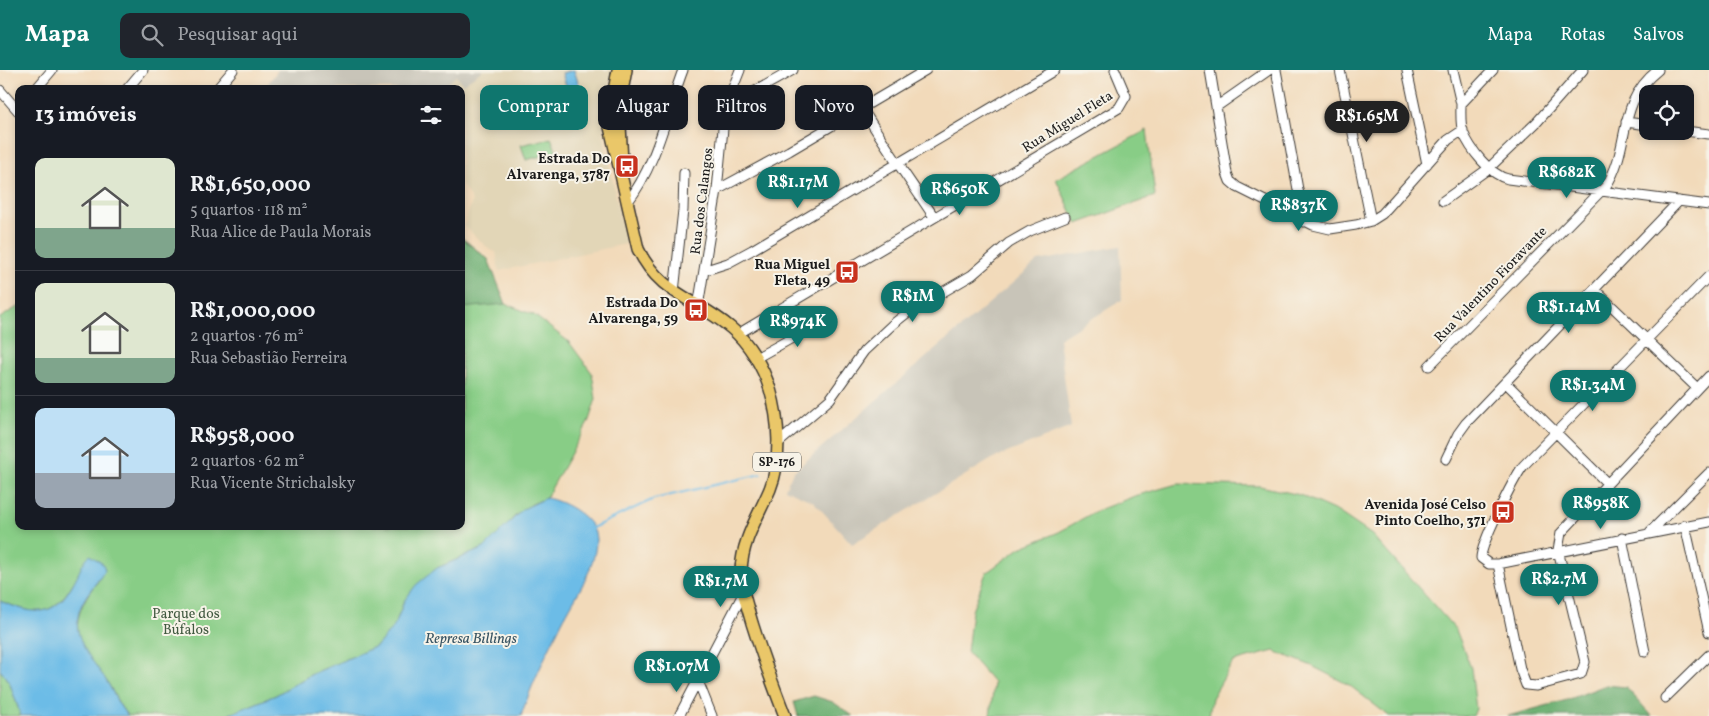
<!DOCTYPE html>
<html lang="pt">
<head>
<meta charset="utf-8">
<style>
  :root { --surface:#171b24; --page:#20242c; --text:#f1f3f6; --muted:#9ea1a6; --line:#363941; --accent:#0f766e }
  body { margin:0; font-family:Vollkorn,serif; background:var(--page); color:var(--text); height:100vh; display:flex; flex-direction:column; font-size:19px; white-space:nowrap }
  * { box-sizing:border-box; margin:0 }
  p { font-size:16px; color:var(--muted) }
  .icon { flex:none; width:28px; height:28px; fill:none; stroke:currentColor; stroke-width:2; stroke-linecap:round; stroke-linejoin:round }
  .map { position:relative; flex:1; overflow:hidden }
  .panel { position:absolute; left:15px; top:15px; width:450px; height:445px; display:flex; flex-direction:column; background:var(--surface); border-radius:10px; box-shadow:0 2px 8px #0003 }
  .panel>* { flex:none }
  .banner { position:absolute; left:480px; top:15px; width:475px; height:45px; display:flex; gap:10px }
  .fabs { position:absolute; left:1639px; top:15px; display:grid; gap:10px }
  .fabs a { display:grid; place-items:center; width:55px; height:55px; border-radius:10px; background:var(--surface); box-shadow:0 2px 8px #0003; font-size:25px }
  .price { position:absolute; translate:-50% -42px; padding:0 11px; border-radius:18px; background:var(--accent); color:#fff; font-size:16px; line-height:32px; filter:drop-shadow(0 1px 2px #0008) }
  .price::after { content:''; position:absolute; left:50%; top:30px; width:15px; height:11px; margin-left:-8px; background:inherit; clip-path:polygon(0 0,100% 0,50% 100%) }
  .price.current { background:#222; color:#fff }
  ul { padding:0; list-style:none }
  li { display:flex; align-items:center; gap:15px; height:125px; padding:0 20px }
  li+li { border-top:1px solid var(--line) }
  li span { display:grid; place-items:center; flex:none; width:140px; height:100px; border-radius:10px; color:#555 }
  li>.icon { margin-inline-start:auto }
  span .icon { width:60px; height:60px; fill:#fffc; stroke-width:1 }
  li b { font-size:21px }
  h2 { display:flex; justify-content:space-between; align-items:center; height:60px; padding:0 20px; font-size:21px }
  .chip { padding:0 18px; border-radius:10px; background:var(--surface); box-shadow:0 2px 8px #0003; font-size:18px; line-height:45px }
  .chip.current { background:var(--accent); color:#fff }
  header { display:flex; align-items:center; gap:30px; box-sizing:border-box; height:70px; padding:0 25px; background:var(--accent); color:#fff }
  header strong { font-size:24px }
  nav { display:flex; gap:28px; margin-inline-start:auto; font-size:18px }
  .search { width:350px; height:45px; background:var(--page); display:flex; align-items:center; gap:12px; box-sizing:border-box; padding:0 18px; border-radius:10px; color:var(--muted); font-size:19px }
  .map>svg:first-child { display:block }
  .built { fill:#e2d6b7 }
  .industrial { fill:#c8c4b8 }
  .green { fill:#88cd86; stroke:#527451 }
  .forest { fill:#6eb073; stroke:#456648 }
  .water { fill:#6cbce7; stroke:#446c82 }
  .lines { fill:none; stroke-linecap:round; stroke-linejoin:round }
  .stream { stroke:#6cbce7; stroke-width:2 }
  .minor-casing { stroke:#3c3834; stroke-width:11 }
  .major-casing { stroke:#3c3834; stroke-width:14 }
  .minor { stroke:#fff; stroke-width:9 }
  .major { stroke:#eac769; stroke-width:11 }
  .labels { text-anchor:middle; stroke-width:4; stroke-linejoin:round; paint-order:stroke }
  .shield { fill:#f7f3e8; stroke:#5e5c59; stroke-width:1 }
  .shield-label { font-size:12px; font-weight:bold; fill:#1c1c1c }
  .street-label { font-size:14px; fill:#1c1c1c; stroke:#f7f3e8 }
  .poi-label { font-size:14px; font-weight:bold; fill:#1c1c1c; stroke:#f7f3e8; text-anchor:end }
  .park-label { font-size:14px; fill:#425a41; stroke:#f7f3e8 }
  .water-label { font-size:15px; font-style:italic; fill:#385463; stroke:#f7f3e8 }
</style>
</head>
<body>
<header>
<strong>Mapa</strong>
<div class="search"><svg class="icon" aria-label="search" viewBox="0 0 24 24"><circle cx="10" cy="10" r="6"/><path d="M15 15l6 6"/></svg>Pesquisar aqui</div>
<nav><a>Mapa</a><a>Rotas</a><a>Salvos</a></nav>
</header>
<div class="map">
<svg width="1709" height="646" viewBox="0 0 1709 646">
  <rect width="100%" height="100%" fill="#f7f3e8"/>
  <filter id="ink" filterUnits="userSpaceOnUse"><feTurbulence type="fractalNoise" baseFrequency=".02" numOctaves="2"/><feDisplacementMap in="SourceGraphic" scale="10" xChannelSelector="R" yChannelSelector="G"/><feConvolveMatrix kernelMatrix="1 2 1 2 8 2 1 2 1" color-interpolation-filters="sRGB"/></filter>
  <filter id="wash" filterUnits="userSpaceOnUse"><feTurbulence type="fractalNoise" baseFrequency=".0096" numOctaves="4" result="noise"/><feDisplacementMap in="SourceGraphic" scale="20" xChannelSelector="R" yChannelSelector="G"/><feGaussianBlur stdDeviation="1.12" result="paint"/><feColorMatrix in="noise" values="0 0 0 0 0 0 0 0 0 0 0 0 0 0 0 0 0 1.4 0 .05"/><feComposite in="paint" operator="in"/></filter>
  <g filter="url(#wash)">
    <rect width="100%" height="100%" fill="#f2daba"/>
    <path class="built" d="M483,0H614L603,46L605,74L626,174L499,201L496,182L490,180L464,156L472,131L461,113V19H441L456,6L463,14Z"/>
    <path class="industrial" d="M278,0H483L463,14L456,6L441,19H264Z
      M1120,176L1122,230L1059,269L1071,357L992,389L852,474L814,432L785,419L793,402L1038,191Z"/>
    <path class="green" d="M1147,60L1155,126L1077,154L1056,109Z
      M551,68L557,82L526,90L521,75Z
      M461,233L506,234L534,245L569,272L592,303L596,329L588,353L546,428L532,434L515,446L499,465L484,478L437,498L404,531L395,555L377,576L312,604L276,625L225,646H128C118,635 114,622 106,610C98,599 89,589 83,578C69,554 84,526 101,508L74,512C51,550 37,545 0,531V248L19,236V456H461Z
      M1177,414L1260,416L1300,425L1338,442L1372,465L1456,560L1471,598L1476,639L1473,646H1389L1349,615L1312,596L1274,581L1233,592L1212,628L1209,646H990L994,613L967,582L972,541L986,503L1020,478L1059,462L1096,441L1135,426Z
      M0,600L9,611L21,646H0Z"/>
    <path class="forest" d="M461,167L488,189L506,234L461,238Z
      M1606,615L1626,617L1652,646H1508L1567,630Z
      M814,626L833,632L853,646H798L794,632Z"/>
    <path class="water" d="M574,0L582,24L570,28L562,3Z
      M546,428C564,431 596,448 596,470C596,501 572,530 559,558C545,587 531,616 521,646H225L276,625L312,604L377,576L395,555L404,531L416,515L437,498L484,478L523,439Z
      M90,485L103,494L105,500C100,509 93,516 87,525C65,559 85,580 104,607C113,620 117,635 128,646H21L9,611L0,600V531C38,546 55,549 76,508C80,501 83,490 90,485Z"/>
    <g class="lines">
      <path class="stream" d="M592,458L654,429L761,404"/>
    </g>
  </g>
  <g filter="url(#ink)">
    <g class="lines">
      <g class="minor-casing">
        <path id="minor" d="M1210,0L1227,103L1230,111L1237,117L1313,155L1330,159L1356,155L1371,151L1382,144L1448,70L1463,60
          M1276,0L1304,152
          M1340,0L1371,151
          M1407,0L1427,94
          M1453,0L1461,34
          M1493,0L1461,34C1461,42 1460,54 1463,62C1470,79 1490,105 1508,109L1709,135
          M36,19L52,0
          M127,19L143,0
          M217,19L233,0
          M0,20L19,42
          M1216,37L1269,0
          M725,38L793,0
          M862,38C885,76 910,111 934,147
          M1626,52L1648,55
          M1685,61L1709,64
          M717,120L789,81L926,0
          M1443,131L1488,99L1537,52L1583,0
          M627,133C657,94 666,45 683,0
          M706,200L728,193L752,180L1055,0
          M1709,206L1523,396C1513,410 1481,473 1481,488L1489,494H1498L1709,452
          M1595,220L1697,318
          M674,222L683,140L684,103
          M698,237L717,120L725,38L740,0
          M738,264L1119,38L1126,26L1115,0
          M756,288L830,247
          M1429,296L1606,116C1632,76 1615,34 1658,0
          M1506,313L1607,413
          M777,374L830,329L864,281L893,254L907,243L972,205L1009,173L1030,161L1065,147
          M1446,389L1458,364L1466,353L1679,131
          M1685,455L1709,562
          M1650,462L1709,403
          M1622,468L1645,582
          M1498,494L1520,599L1526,615L1536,616L1581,604L1585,592L1558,480L1561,463L1709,306
          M698,611L712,646
          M1665,628L1709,585
          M679,646L743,524"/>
      </g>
      <g class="major-casing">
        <path id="major" d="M618,0L613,26L610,57L638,179C660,225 696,228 731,258C749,273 763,297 770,319C779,349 782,389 770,419C758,447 742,470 741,501C741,520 747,535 752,553C762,585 773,615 785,646
          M622,92L619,37L626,0"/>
      </g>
      <use href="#minor" class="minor"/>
      <use href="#major" class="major"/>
    </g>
  </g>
  <defs>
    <g id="bus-square" transform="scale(1.25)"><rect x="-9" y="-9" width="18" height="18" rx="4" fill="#c8321e" stroke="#f7f3e8"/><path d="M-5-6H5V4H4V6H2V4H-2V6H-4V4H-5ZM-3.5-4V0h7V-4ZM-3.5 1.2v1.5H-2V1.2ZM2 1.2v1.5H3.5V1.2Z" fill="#fff"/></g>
  </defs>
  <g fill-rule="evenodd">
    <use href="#bus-square" x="627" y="96"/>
    <use href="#bus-square" x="847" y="202"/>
    <use href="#bus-square" x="696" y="240"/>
    <use href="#bus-square" x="1503" y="442"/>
  </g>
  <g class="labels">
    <rect class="shield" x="753" y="382.5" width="48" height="19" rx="4"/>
    <g class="shield-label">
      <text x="777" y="396">SP-176</text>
    </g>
    <g class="street-label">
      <text transform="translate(1067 51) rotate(-32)" y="5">Rua Miguel Fleta</text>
      <text transform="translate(701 131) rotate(-83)" y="5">Rua dos Calangos</text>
      <text transform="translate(1490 214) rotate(-46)" y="5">Rua Valentino Fioravante</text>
    </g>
    <g class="poi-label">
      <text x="610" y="93">Estrada Do<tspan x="610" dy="16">Alvarenga, 3787</tspan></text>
      <text x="830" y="199">Rua Miguel<tspan x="830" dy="16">Fleta, 49</tspan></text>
      <text x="678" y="237">Estrada Do<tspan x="678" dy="16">Alvarenga, 59</tspan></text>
      <text x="1486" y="439">Avenida José Celso<tspan x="1486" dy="16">Pinto Coelho, 371</tspan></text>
    </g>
    <g class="park-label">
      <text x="186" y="548">Parque dos<tspan x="186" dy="16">Búfalos</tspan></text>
    </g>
    <g class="water-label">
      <text x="471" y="573">Represa Billings</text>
    </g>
  </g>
</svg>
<div class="fabs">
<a><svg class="icon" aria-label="locate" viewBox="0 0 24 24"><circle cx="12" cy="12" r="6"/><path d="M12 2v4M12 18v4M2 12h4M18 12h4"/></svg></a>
</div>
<b class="price current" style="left:1367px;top:73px">R$1.65M</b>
<b class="price" style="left:1567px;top:129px">R$682K</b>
<b class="price" style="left:798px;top:139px">R$1.17M</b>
<b class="price" style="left:960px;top:146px">R$650K</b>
<b class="price" style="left:1299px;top:162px">R$837K</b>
<b class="price" style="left:913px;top:253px">R$1M</b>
<b class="price" style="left:1569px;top:264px">R$1.14M</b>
<b class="price" style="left:798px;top:278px">R$974K</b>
<b class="price" style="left:1593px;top:342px">R$1.34M</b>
<b class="price" style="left:1601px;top:460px">R$958K</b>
<b class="price" style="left:1559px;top:536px">R$2.7M</b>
<b class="price" style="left:721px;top:538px">R$1.7M</b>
<b class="price" style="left:677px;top:623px">R$1.07M</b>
<div class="banner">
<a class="chip current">Comprar</a>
<a class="chip">Alugar</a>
<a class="chip">Filtros</a>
<a class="chip">Novo</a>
</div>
<section class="panel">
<h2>13 imóveis<svg class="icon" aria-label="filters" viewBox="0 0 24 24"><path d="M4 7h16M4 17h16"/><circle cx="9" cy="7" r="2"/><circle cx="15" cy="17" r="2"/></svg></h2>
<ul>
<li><span style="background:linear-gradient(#dfe7d0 70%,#7fa58c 0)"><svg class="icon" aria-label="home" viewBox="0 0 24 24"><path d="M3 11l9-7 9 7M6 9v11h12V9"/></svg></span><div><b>R$1,650,000</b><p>5 quartos · 118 m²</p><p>Rua Alice de Paula Morais</p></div></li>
<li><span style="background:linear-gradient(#dfe7d0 75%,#7fa58c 0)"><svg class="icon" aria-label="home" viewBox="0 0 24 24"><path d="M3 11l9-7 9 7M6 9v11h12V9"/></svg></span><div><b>R$1,000,000</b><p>2 quartos · 76 m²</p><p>Rua Sebastião Ferreira</p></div></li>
<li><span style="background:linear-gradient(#bfe0f5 65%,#9aa5b1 0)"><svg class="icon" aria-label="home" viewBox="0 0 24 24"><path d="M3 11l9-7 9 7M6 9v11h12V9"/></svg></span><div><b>R$958,000</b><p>2 quartos · 62 m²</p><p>Rua Vicente Strichalsky</p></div></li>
</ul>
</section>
</div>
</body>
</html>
